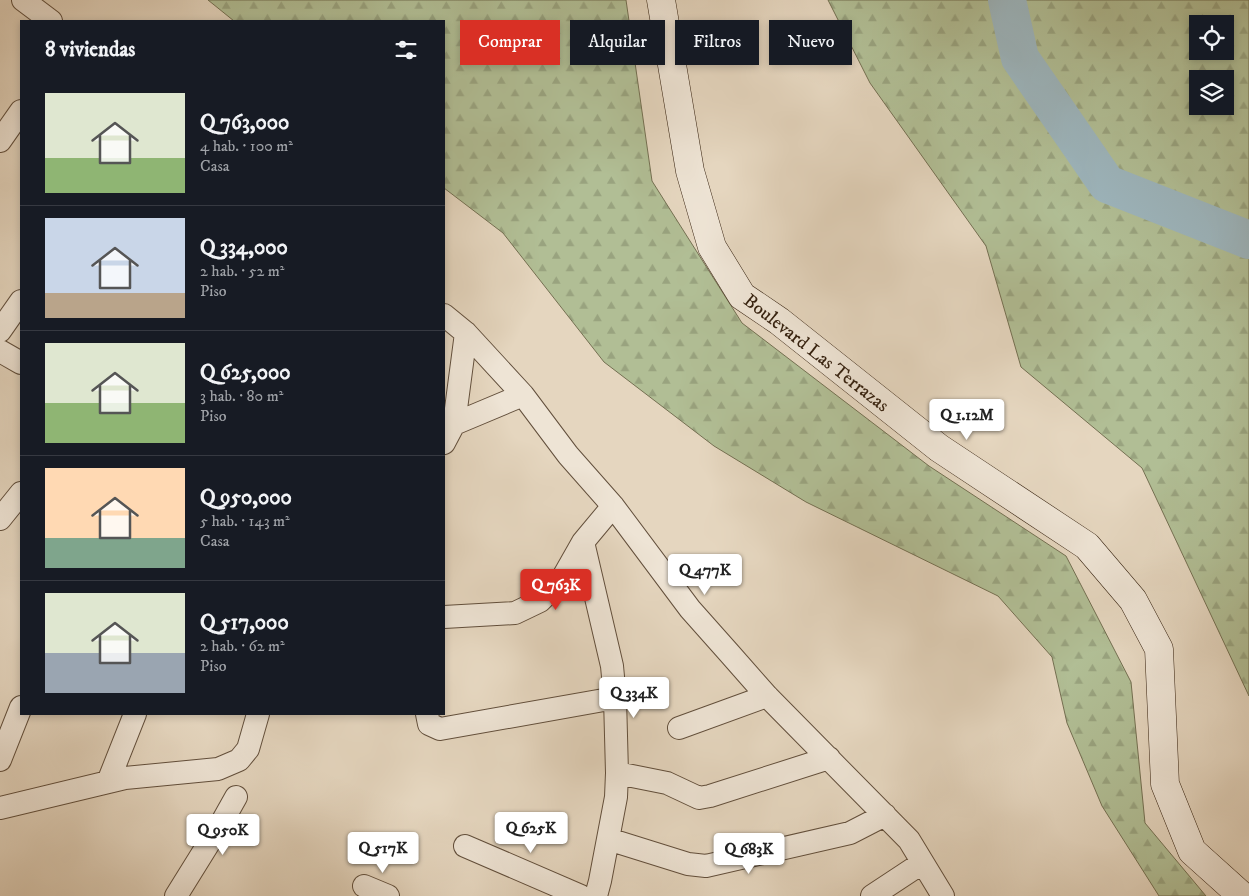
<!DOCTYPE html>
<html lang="es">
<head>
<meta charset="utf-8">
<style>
  :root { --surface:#171b24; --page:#20242c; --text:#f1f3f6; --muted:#9ea1a6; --line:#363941; --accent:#d93025 }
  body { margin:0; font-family:"IM FELL DW Pica",serif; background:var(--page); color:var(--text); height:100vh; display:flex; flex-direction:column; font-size:19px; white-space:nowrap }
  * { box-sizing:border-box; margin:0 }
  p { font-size:16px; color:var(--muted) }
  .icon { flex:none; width:28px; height:28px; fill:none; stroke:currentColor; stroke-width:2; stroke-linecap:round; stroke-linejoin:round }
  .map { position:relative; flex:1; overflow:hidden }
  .side { position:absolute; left:20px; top:20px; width:425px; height:695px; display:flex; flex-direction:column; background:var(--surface); border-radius:0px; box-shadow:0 2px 8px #0003 }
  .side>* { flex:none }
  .top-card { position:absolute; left:460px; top:20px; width:475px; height:45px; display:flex; gap:10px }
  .buttons { position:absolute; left:1189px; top:15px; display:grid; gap:10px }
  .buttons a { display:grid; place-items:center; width:45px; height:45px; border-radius:0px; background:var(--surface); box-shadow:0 2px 8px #0003; font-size:25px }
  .price { position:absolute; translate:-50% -42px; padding:0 11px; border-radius:5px; background:#fff; color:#222; font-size:16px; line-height:32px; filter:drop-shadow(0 1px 2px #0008) }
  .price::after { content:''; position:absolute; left:50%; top:30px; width:15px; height:11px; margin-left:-8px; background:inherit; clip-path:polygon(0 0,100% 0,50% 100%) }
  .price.active { background:var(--accent); color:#fff }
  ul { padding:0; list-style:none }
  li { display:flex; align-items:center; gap:15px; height:125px; padding:0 25px }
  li+li { border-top:1px solid var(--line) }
  li span { display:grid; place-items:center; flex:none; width:140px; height:100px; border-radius:0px; color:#555 }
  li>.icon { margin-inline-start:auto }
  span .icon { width:60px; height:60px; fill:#fffc; stroke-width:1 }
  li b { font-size:21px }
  h2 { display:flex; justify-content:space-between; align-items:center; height:60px; padding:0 25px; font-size:21px }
  .chip { padding:0 18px; border-radius:0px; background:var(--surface); box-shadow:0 2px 8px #0003; font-size:18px; line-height:45px }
  .chip.active { background:var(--accent); color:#fff }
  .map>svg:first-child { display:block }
  .forest { fill:url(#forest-firs); stroke:#747052; fill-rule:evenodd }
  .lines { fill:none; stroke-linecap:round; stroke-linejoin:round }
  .river { stroke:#9db6be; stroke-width:38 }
  .street-casing { stroke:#624f3c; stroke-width:24 }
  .secondary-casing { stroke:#362210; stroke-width:29 }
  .street { stroke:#eee4d5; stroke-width:22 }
  .secondary { stroke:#eee4d5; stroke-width:28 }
  .labels { text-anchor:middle; stroke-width:4; stroke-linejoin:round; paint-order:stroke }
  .street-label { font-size:19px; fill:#362210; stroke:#eee4d5 }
</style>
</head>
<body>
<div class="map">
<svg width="1249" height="896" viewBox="0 0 1249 896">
  <defs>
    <pattern id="forest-firs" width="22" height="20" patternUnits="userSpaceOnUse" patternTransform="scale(1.25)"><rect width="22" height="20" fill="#b1be95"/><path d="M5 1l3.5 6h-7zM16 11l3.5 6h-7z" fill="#99a37f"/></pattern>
  </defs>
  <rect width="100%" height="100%" fill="#e5d6bf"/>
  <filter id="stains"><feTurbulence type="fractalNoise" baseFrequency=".004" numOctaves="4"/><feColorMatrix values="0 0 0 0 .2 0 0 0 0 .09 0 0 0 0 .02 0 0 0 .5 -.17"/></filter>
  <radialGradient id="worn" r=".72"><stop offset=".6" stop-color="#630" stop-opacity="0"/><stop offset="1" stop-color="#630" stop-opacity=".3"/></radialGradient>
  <path class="forest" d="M208,0H626L652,181L742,323L929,466L1066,556L1131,682L1145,823L1206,896H1159L1102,806L1067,723L1052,657L998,596L806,502L714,446L604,362L503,233L444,188V21H234Z
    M828,0H1249V696L1142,468L1021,367L986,246L870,83ZM1198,24H1225V51H1198ZM1198,79H1225V106H1198Z"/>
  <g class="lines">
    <path class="river" d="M1007,0L1020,58L1107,184L1249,240"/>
    <g class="street-casing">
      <path id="street" d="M23,0L51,21
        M0,141L21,111
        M444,315L466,333L523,395L568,455L613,506L690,609L730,654L767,696L909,840L943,896
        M0,331L21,301
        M0,351L21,363
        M454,424L523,395
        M444,443L454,424L466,333
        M0,519L21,493
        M583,542L612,666L615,698L617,773L616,797L600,881L596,896
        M444,617L515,613L540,601L562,579L583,542L613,506
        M427,714L429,724L440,729L615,698
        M679,728L767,696
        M0,760L21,707
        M617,773L667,783L699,798L710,796L829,758
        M108,782L135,714
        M0,808L125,778L218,769L239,760L248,749L258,714
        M608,839L688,864L706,866L850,833L885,815
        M465,846L581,896
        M364,886L388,896
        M176,896L222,822L236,797
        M872,896L922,863"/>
    </g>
    <g class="secondary-casing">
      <path id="secondary" d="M661,0L690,171L712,247L742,296L779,321L939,448L1087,546L1133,600L1159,649L1165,784L1192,851L1242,896"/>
    </g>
    <use href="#street" class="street"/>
    <use href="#secondary" class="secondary"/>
  </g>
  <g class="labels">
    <g class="street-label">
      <text transform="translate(817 352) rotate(38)" y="7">Boulevard Las Terrazas</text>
    </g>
  </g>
  <rect width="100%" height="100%" filter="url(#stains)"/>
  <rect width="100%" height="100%" fill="url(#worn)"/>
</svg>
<div class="buttons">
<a><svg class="icon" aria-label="locate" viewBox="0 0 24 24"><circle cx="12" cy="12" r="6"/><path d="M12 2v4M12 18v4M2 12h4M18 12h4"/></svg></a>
<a><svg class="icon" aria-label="layers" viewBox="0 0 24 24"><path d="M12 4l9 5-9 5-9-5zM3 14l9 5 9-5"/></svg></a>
</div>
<b class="price" style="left:967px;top:441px">Q 1.12M</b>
<b class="price" style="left:705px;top:596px">Q 477K</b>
<b class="price active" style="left:556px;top:611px">Q 763K</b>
<b class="price" style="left:634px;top:719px">Q 334K</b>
<b class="price" style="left:531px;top:854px">Q 625K</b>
<b class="price" style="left:223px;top:856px">Q 950K</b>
<b class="price" style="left:383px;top:874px">Q 517K</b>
<b class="price" style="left:749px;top:875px">Q 683K</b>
<div class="top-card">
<a class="chip active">Comprar</a>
<a class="chip">Alquilar</a>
<a class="chip">Filtros</a>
<a class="chip">Nuevo</a>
</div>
<section class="side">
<h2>8 viviendas<svg class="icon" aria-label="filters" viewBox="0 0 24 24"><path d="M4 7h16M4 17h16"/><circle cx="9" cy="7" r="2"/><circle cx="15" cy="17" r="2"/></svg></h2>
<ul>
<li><span style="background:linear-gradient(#dfe7d0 65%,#8fb573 0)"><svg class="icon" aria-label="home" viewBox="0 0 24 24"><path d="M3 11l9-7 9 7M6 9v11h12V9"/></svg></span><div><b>Q 763,000</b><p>4 hab. · 100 m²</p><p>Casa</p></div></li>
<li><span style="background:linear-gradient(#c9d6e8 75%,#b9a48a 0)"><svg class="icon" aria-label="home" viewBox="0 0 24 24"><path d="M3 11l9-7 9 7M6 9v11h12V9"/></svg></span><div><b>Q 334,000</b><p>2 hab. · 52 m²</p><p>Piso</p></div></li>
<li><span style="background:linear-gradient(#dfe7d0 60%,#8fb573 0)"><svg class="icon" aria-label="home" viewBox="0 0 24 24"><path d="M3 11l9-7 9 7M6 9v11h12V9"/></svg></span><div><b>Q 625,000</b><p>3 hab. · 80 m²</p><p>Piso</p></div></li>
<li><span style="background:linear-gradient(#ffd9b3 70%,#7fa58c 0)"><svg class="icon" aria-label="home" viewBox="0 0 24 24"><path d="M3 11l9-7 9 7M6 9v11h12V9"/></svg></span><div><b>Q 950,000</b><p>5 hab. · 143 m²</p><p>Casa</p></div></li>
<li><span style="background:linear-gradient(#dfe7d0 60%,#9aa5b1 0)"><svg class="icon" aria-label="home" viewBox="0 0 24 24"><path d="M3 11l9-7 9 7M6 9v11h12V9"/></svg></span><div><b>Q 517,000</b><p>2 hab. · 62 m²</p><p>Piso</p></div></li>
</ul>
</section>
</div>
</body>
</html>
